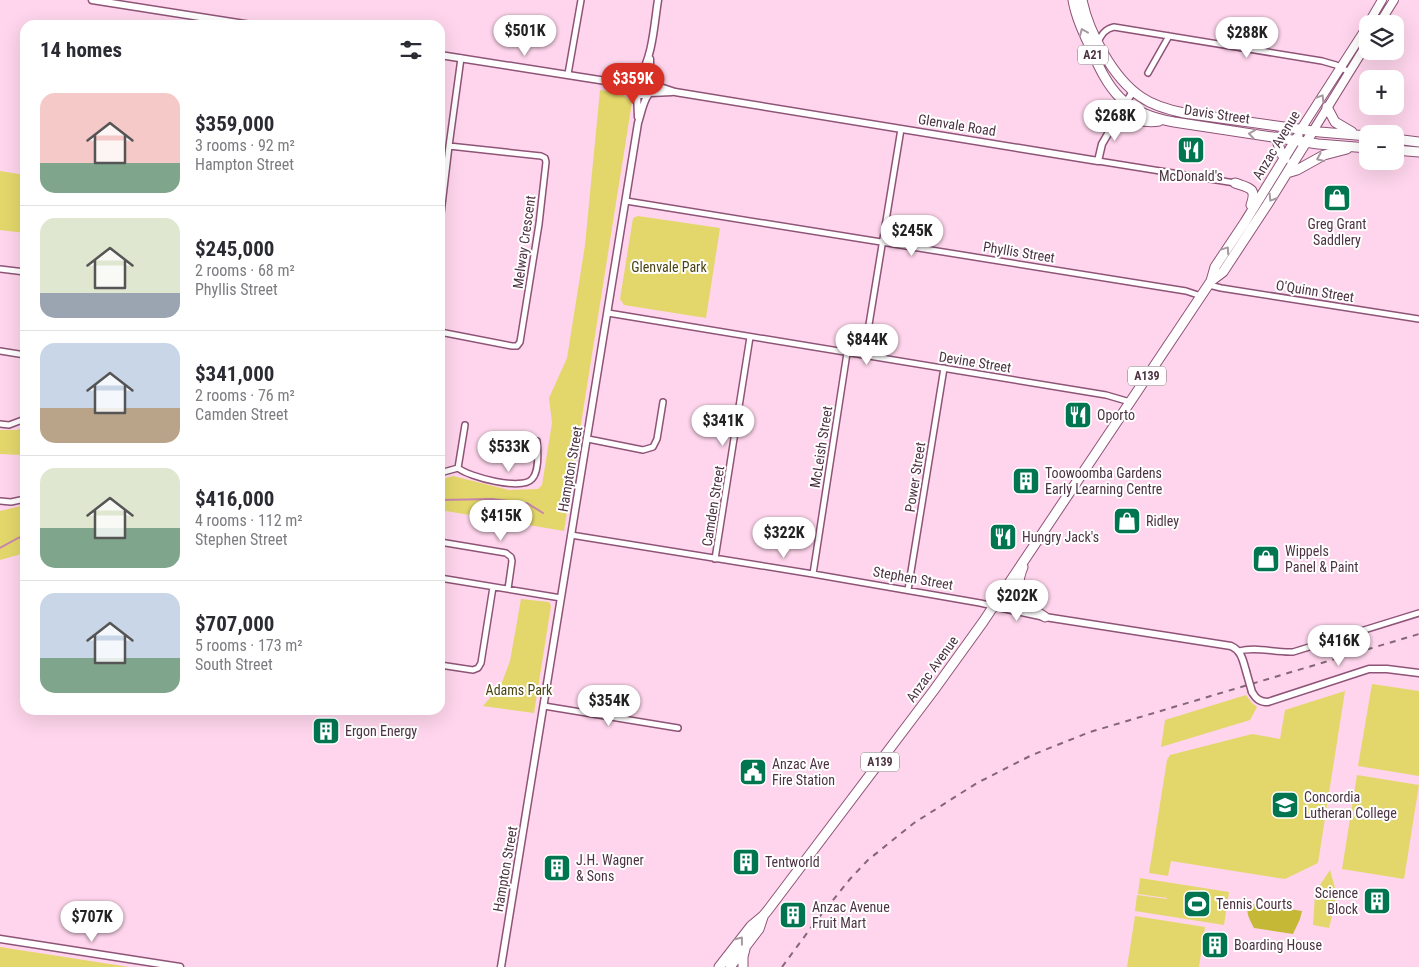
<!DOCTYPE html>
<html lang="en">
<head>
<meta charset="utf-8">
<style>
  :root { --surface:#fff; --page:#f7f7f7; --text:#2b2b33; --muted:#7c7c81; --line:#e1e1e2; --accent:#d93025 }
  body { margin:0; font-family:"Roboto Condensed",sans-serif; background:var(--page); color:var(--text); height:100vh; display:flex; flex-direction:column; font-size:19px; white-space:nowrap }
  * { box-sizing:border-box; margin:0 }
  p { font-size:16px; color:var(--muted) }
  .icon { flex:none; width:28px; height:28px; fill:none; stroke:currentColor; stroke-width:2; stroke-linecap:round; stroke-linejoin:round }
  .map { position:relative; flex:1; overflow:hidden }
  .panel { position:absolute; left:20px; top:20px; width:425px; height:695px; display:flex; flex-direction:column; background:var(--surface); border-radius:15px; box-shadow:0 5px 20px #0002 }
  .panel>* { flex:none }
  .controls { position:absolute; left:1359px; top:15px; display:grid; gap:10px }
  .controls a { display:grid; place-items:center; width:45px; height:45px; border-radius:10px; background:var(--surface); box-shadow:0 5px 20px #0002; font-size:25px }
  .price { position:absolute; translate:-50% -42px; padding:0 11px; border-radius:18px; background:#fff; color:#222; font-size:16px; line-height:32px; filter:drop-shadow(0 1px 2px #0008) }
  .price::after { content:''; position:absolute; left:50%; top:30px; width:15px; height:11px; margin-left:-8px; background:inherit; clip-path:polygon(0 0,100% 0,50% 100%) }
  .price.on { background:var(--accent); color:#fff }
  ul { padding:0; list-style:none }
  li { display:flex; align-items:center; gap:15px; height:125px; padding:0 20px }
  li+li { border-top:1px solid var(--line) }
  li span { display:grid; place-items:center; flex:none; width:140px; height:100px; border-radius:15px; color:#555 }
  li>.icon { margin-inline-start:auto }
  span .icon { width:60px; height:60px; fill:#fffc; stroke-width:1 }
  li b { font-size:21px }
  h2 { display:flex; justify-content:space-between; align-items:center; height:60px; padding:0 20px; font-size:21px }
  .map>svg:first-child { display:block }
  .green { fill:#e3d76b }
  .forest { fill:#c6b837 }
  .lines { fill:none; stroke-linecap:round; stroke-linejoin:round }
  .stream { stroke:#c886ae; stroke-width:2 }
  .minor-casing { stroke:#8e5477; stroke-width:8 }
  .tertiary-casing { stroke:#8e5477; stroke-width:9 }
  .primary-casing { stroke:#8e5477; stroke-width:10 }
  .trunk-casing { stroke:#8e5477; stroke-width:11 }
  .minor { stroke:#fff; stroke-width:5 }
  .tertiary { stroke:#fff; stroke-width:6 }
  .primary { stroke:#fff; stroke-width:8 }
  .trunk { stroke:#fff; stroke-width:9 }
  .rail { stroke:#856677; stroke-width:2; stroke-dasharray:6 6; stroke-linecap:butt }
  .tertiary-bridge-casing { stroke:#8e5477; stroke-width:9; stroke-linecap:butt }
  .tertiary-bridge { stroke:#fff; stroke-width:6 }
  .oneway { stroke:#a699a0 }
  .labels { text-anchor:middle; stroke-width:4; stroke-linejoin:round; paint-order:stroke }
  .shield { fill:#fff; stroke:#82707b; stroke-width:1 }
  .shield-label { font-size:12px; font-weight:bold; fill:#4d3342 }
  .street-label { font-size:14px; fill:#4d3342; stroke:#fff }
  .poi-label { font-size:14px; fill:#4d3342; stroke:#fff; text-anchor:start }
  .park-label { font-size:14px; fill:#4a4411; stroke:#fff }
</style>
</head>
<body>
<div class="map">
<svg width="1419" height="967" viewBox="0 0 1419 967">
  <rect width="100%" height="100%" fill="#fed5ec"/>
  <path class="green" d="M600,90L622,94L632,102L564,531L440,510V480L453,476L509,490L538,489L542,485L552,423L549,398L567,358L585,245Z
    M0,171L25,175V233L0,230Z
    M638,216L720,228L706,318L624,305L620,299L633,218Z
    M25,426V452L21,455L0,454V430H17Z
    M25,505V553L0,560V511Z
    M521,599L549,602L551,606L534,713L483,706L501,685L510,661Z
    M1372,684L1419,691V776L1358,766Z
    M1345,691L1318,863L1285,879L1171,861L1168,876L1149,873L1167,760L1170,755L1252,734L1280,739L1285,710Z
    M1246,695L1252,703L1257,707L1250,720L1161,747L1165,720Z
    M1357,775L1419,785L1404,879L1342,869Z
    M1330,870L1336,891V899L1329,928L1313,925L1315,895L1318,888Z
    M1140,878L1229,892L1224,925L1135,911L1137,895L1167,899V898L1138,894Z
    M1135,916L1205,927L1199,967H1127Z
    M0,947L129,967H0Z"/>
  <path class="forest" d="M1250,903L1302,911L1300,919L1293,934L1254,928C1250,920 1244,911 1250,903Z"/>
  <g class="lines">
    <path class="stream" d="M440,500L492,499L508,501L515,506L527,503L543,513
      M0,548L18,538L25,536"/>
    <g class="minor-casing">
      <path id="minor" d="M1098,42C1102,34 1105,29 1114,27L1322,61L1336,65L1349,72
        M1148,73L1169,36
        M568,74L581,0
        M1098,161L1235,183
        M626,201L1186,291L1201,296
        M440,222L449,146L461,58
        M0,269L25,272
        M1209,285L1221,288L1419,319
        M608,313L1106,395L1130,402
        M440,332L512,346H517L520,342L539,224L546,162L545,158L541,156L449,146
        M0,351L25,355
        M864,355L901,129
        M0,424L9,425L25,419
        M588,439L643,450L653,447L657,439L663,402
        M458,468C469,477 522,491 532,479C539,472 538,451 537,441
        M458,468L465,425
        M440,473L458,468
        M0,501L11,502L25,499
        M571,535L813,574L980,603L993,606
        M440,542L506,553L511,557L512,561L508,589
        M715,559L750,337
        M813,574L847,353
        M440,578L561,598
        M908,590L944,368
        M1239,651C1256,646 1275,653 1293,652L1419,613
        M440,665L473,670L478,668L481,663L493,587
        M544,706L678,728"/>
    </g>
    <g class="tertiary-casing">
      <path id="tertiary" d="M92,0L251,25
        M440,55L606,81L637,80
        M650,59V79
        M639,78C653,56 654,25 658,0
        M652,81L657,86L675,92L1098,161L1102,144L1133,91
        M612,83L635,91
        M637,92L638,117
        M650,93L672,92
        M993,606L1045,617L1231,646C1242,651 1243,661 1246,671
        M1252,692C1256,699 1260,702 1268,702L1369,669H1387L1419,673
        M0,939L180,967
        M501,967L638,123C641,114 643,102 648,95C651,91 652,93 653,88C655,79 646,76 639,78L635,85V91L641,95H648"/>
    </g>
    <g class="primary-casing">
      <path id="primary" d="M1368,24L1382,0
        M1379,24L1394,0
        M1301,129L1368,25
        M1313,131L1368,42"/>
    </g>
    <g class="trunk-casing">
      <path id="trunk" d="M1073,0C1076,17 1083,32 1090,47C1109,91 1123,113 1174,122L1318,144L1368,148
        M1082,0C1089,33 1113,78 1141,97C1154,106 1169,110 1184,113L1320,132L1368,136
        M1327,107L1335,122L1352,132
        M1117,118C1131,118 1145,124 1159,121
        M1276,137L1281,153L1285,159
        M1395,139L1419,142
        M1395,150L1419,152
        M1287,173L1297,170L1324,155L1347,149
        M1235,183C1250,188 1257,188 1251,205
        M1211,281L1215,267L1245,222L1298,136
        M1023,567C1012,594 1023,604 1045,617
        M719,967L751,926L763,916L768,910L934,690L983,622L1201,296L1211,281L1223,272L1267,205L1313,131
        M730,967L759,929L763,917
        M743,967V957L745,949"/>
    </g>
    <use href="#minor" class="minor"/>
    <use href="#tertiary" class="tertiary"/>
    <use href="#primary" class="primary"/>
    <use href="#trunk" class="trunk"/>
    <path class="rail" d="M782,967L813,925L850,879L868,860L914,823L977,783L1032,755L1090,732L1419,634"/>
    <g class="tertiary-bridge-casing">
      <path id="tertiary-bridge" d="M1246,671L1252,692"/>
    </g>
    <use href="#tertiary-bridge" class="tertiary-bridge"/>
  </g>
  <defs><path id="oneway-chevron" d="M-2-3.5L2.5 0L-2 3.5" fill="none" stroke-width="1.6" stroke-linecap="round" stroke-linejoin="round" transform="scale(1.25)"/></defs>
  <g class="oneway">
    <use href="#oneway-chevron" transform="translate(1083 32) rotate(-113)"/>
    <use href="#oneway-chevron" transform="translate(1321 98) rotate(-58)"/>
    <use href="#oneway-chevron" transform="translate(1252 134) rotate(-172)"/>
    <use href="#oneway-chevron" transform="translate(1320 158) rotate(157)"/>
    <use href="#oneway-chevron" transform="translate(1272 198) rotate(122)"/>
    <use href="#oneway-chevron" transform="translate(1226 250) rotate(-56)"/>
    <use href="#oneway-chevron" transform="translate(740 940) rotate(-52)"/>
  </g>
  <defs>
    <g id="restaurant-square" transform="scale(1.4375)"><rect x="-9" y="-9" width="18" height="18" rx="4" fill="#007550" stroke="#fff"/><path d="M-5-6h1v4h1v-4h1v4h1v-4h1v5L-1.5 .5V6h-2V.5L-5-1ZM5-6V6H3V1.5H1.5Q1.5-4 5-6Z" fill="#fff"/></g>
    <g id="shop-square" transform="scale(1.4375)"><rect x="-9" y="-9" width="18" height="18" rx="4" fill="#007550" stroke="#fff"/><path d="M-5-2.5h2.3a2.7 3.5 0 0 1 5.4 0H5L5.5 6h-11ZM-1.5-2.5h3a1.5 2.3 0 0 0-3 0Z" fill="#fff"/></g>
    <g id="building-square" transform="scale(1.4375)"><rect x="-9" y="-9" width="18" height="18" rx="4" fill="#007550" stroke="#fff"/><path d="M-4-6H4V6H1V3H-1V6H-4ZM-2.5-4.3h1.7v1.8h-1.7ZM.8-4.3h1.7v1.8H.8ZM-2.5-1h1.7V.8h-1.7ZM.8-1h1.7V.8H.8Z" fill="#fff"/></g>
    <g id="civic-square" transform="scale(1.4375)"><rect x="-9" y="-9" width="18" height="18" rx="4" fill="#007550" stroke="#fff"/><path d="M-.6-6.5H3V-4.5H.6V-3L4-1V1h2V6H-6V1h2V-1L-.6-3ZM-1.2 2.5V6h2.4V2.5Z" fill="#fff"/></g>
    <g id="school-square" transform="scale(1.4375)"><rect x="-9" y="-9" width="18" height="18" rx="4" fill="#007550" stroke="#fff"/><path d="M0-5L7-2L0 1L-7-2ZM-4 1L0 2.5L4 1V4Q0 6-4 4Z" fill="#fff"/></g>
    <g id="stadium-square" transform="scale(1.4375)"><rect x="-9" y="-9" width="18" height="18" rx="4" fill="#007550" stroke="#fff"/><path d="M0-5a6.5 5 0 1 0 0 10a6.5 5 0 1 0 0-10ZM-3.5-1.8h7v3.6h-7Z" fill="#fff"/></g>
  </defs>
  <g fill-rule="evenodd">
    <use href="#restaurant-square" x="1191" y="150"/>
    <use href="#shop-square" x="1337" y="198"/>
    <use href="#restaurant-square" x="1078" y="415"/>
    <use href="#building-square" x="1026" y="481"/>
    <use href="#shop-square" x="1127" y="521"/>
    <use href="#restaurant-square" x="1003" y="537"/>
    <use href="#shop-square" x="1266" y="559"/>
    <use href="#building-square" x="326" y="731"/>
    <use href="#civic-square" x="753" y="772"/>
    <use href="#school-square" x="1285" y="805"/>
    <use href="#building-square" x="746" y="862"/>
    <use href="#building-square" x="557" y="868"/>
    <use href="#building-square" x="1377" y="901"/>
    <use href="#stadium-square" x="1197" y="904"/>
    <use href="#building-square" x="793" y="915"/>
    <use href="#building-square" x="1215" y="945"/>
  </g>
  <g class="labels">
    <g class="shield">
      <rect x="1078" y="45.5" width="30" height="19" rx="4"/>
      <rect x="1128" y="366.5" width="38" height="19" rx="4"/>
      <rect x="861" y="752.5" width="38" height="19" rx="4"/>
    </g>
    <g class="shield-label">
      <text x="1093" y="59">A21</text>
      <text x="1147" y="380">A139</text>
      <text x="880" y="766">A139</text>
    </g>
    <g class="street-label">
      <text transform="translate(1217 114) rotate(8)" y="5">Davis Street</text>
      <text transform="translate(957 125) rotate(9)" y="5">Glenvale Road</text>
      <text transform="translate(1276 145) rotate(-59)" y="5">Anzac Avenue</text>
      <text transform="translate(524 242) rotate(-82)" y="5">Melway Crescent</text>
      <text transform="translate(1019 252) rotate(9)" y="5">Phyllis Street</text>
      <text transform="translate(1315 291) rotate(9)" y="5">O'Quinn Street</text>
      <text transform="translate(975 362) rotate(9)" y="5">Devine Street</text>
      <text transform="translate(821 447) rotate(-81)" y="5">McLeish Street</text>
      <text transform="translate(570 469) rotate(-80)" y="5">Hampton Street</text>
      <text transform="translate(915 477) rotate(-81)" y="5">Power Street</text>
      <text transform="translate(713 506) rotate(-81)" y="5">Camden Street</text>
      <text transform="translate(913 578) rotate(10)" y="5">Stephen Street</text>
      <text transform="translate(932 669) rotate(-54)" y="5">Anzac Avenue</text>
      <text transform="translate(505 869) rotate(-80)" y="5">Hampton Street</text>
    </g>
    <g class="poi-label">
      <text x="1191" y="181" text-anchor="middle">McDonald's</text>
      <text x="1337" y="229" text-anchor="middle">Greg Grant<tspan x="1337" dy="16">Saddlery</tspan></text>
      <text x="1097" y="420">Oporto</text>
      <text x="1045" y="478">Toowoomba Gardens<tspan x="1045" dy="16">Early Learning Centre</tspan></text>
      <text x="1146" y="526">Ridley</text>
      <text x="1022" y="542">Hungry Jack's</text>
      <text x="1285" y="556">Wippels<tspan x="1285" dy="16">Panel &amp; Paint</tspan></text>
      <text x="345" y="736">Ergon Energy</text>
      <text x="772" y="769">Anzac Ave<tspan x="772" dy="16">Fire Station</tspan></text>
      <text x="1304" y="802">Concordia<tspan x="1304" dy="16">Lutheran College</tspan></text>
      <text x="576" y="865">J.H. Wagner<tspan x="576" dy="16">&amp; Sons</tspan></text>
      <text x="765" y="867">Tentworld</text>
      <text x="1358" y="898" text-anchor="end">Science<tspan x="1358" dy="16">Block</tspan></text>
      <text x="1216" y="909">Tennis Courts</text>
      <text x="812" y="912">Anzac Avenue<tspan x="812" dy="16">Fruit Mart</tspan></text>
      <text x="1234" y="950">Boarding House</text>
    </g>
    <g class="park-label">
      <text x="669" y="272">Glenvale Park</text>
      <text x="519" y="695">Adams Park</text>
    </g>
  </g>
</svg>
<div class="controls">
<a><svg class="icon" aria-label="layers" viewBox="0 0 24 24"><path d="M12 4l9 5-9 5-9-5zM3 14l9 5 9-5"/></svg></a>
<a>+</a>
<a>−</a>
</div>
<b class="price" style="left:525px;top:57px">$501K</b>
<b class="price" style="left:1247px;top:59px">$288K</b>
<b class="price on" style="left:633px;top:105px">$359K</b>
<b class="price" style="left:1115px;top:142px">$268K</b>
<b class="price" style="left:912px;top:257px">$245K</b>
<b class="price" style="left:867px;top:366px">$844K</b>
<b class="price" style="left:723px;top:447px">$341K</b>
<b class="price" style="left:509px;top:473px">$533K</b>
<b class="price" style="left:501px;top:542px">$415K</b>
<b class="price" style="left:784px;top:559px">$322K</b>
<b class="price" style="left:1017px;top:622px">$202K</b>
<b class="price" style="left:1339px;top:667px">$416K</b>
<b class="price" style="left:609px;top:727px">$354K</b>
<b class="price" style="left:92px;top:943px">$707K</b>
<section class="panel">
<h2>14 homes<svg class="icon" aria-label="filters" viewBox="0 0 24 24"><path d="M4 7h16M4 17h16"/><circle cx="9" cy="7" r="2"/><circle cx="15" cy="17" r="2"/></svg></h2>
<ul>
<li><span style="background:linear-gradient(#f6c9c9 70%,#7fa58c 0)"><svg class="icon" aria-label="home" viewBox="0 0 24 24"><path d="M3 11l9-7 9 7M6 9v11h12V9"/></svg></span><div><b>$359,000</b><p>3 rooms · 92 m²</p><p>Hampton Street</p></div></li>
<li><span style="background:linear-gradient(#dfe7d0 75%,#9aa5b1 0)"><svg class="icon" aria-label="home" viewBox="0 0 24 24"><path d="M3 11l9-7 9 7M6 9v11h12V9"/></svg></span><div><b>$245,000</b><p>2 rooms · 68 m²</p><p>Phyllis Street</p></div></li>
<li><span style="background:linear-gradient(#c9d6e8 65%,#b9a48a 0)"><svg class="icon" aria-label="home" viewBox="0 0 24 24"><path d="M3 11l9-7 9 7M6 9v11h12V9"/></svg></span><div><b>$341,000</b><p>2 rooms · 76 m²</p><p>Camden Street</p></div></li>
<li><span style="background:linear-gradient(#dfe7d0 60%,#7fa58c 0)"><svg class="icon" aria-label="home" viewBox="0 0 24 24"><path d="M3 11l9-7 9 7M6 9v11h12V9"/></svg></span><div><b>$416,000</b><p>4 rooms · 112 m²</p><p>Stephen Street</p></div></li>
<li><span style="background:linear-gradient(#c9d6e8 65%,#7fa58c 0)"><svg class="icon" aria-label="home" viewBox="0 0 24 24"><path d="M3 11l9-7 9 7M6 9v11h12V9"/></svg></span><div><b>$707,000</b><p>5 rooms · 173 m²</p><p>South Street</p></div></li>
</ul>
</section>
</div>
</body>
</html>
